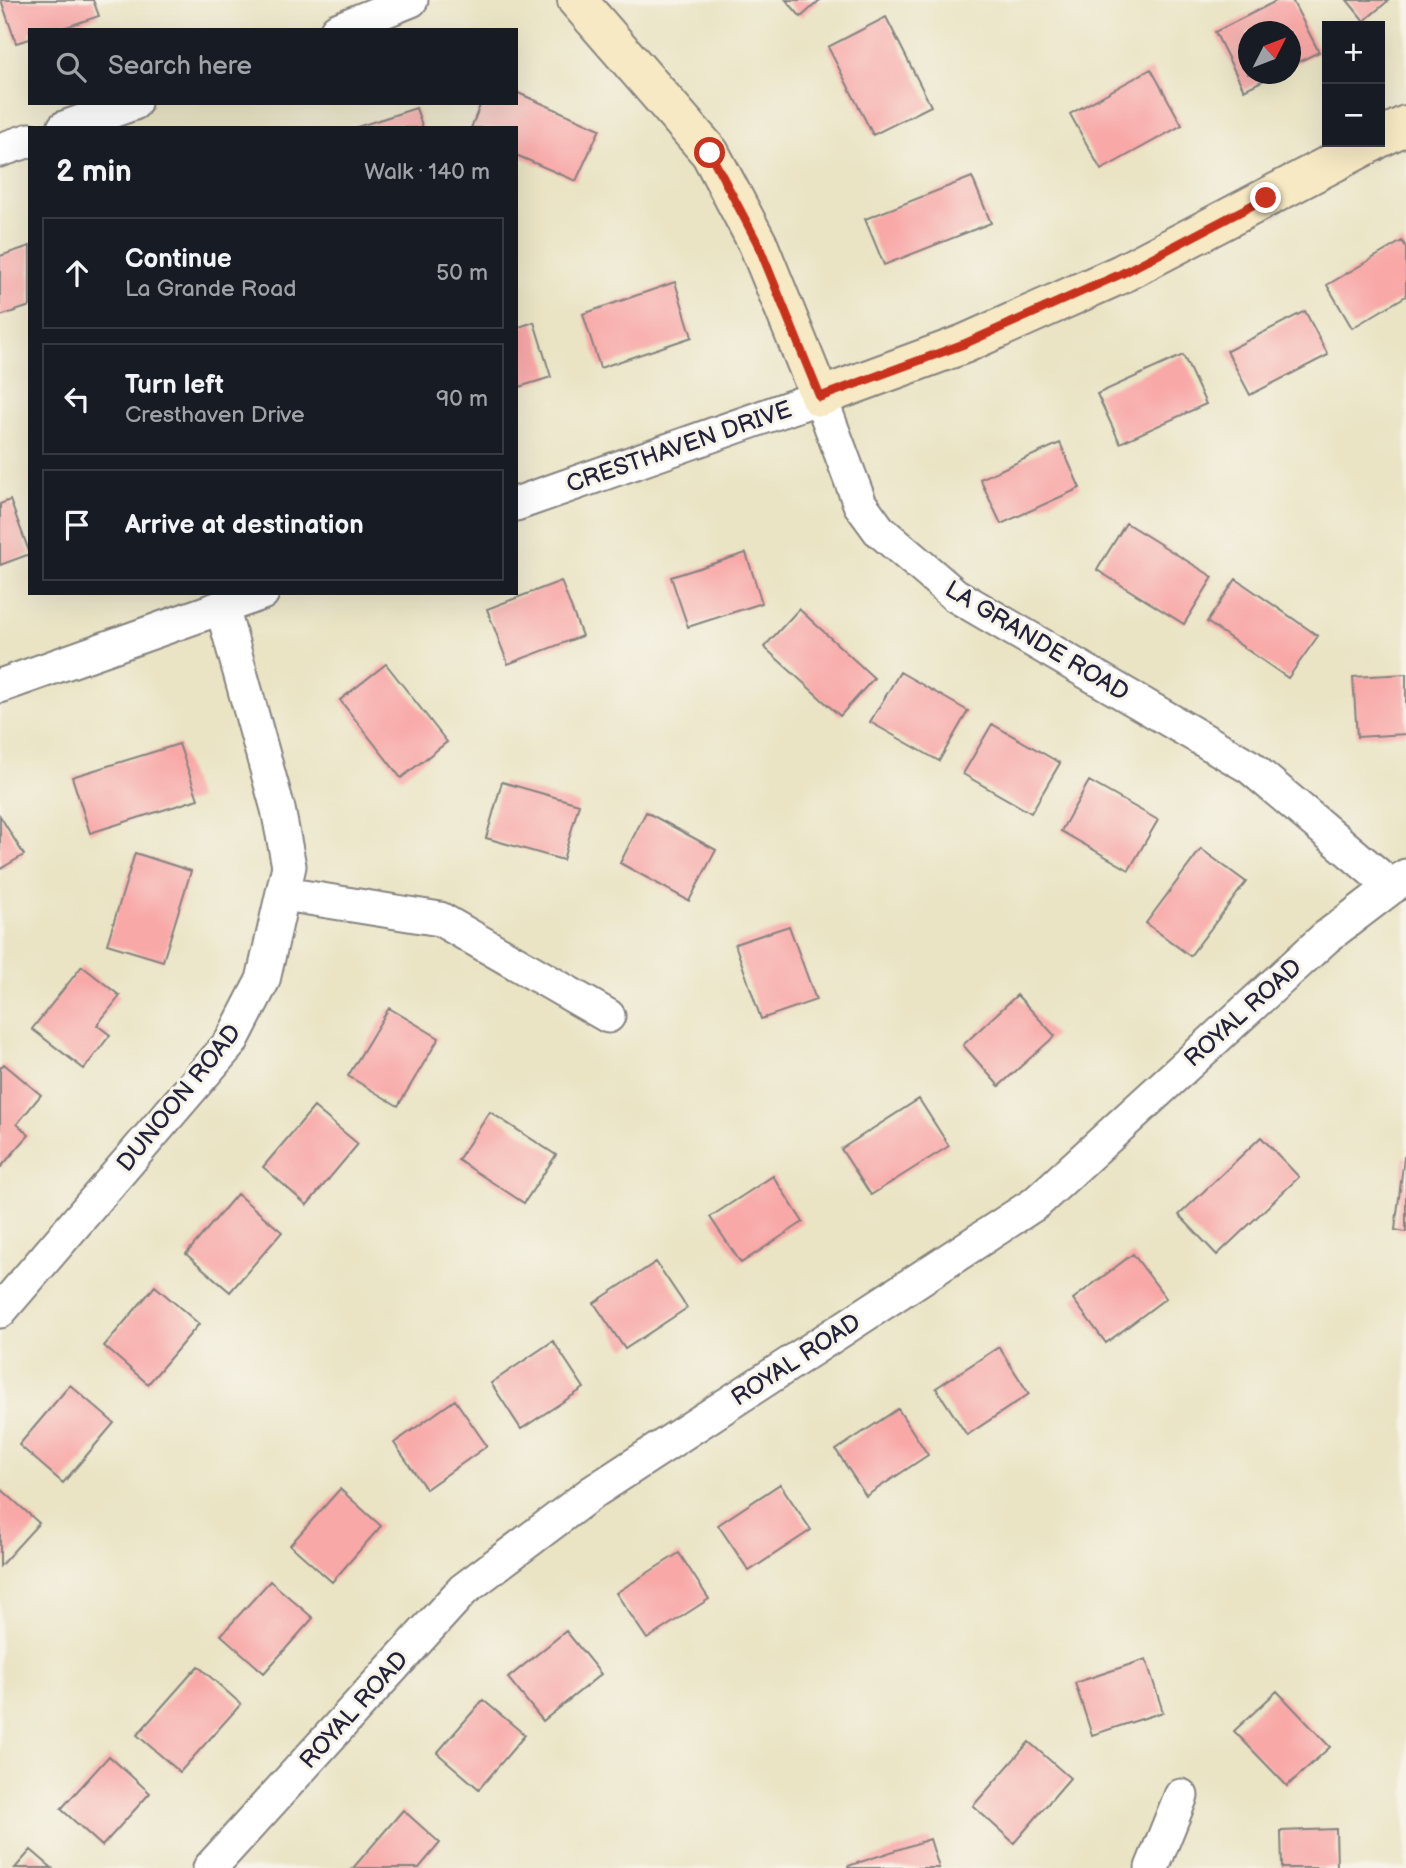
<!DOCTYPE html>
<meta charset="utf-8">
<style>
body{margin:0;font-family:"Balsamiq Sans",sans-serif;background:#242831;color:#f1f3f6}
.controls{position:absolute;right:21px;top:21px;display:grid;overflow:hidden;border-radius:0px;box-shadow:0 7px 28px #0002}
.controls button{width:63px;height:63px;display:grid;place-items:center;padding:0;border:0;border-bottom:2px solid #363941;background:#171b24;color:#f1f3f6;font:35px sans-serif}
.compass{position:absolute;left:1238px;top:21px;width:63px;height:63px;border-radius:50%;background:#171b24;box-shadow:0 7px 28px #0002;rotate:48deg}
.stop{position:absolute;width:21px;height:21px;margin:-16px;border:5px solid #c8321e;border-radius:50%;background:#fff}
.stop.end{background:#c8321e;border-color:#fff;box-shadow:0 2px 7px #0008}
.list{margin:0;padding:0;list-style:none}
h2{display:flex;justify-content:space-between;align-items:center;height:91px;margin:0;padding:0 28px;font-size:30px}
h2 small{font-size:23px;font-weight:400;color:#9ea1a6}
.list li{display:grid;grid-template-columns:46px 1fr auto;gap:21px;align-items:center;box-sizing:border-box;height:112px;margin:0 14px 14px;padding:0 14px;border:2px solid #363941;border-radius:0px}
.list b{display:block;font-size:26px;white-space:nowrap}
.list p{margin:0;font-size:23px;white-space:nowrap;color:#9ea1a6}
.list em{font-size:23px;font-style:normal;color:#9ea1a6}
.icon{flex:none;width:38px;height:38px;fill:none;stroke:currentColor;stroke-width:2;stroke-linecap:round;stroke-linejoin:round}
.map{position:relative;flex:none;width:1406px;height:1868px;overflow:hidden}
.search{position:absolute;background:#171b24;box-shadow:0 7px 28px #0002;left:28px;top:28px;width:490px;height:77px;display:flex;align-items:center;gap:18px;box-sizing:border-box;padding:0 24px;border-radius:0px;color:#9ea1a6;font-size:26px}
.panel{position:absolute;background:#171b24;box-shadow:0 7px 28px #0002;left:28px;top:126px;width:490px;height:469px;border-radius:0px}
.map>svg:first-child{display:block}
</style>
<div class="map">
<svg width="1406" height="1868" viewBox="0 0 1406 1868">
<rect width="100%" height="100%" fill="#f7f3e8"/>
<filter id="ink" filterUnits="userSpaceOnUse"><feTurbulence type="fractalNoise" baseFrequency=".0143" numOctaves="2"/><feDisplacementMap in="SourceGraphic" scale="14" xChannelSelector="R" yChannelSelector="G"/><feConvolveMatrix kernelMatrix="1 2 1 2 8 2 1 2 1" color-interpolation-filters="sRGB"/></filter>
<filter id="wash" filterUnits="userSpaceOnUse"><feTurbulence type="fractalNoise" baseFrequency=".00686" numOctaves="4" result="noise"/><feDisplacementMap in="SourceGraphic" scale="28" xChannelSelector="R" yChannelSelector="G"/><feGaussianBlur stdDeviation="1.57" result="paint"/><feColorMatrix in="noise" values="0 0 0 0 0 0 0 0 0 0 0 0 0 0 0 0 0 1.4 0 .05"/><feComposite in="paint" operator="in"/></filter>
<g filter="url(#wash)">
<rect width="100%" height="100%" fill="#eae4c5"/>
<g id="blocks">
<path fill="#f8a8a7" d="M1,0H93L99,16L57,30H30V39L16,43Z
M786,0H820L801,17Z
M1278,0H1292L1319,52L1290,66V32H1248V74H1276L1244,90L1215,32Z
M1347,0H1389L1364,21Z
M886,17L931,106L873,135L828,47Z
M1151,69L1182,125L1101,170L1070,114Z
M516,92L600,129L576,181L516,155V128H471L481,103H516Z
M416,108L423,128H357V127Z
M972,177L991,223L884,265L865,219Z
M1402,241L1406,247V296L1352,328L1327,285Z
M30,246V306L0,316V256Z
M675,282L692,337L600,368L583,314Z
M1305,311L1328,355L1250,395L1227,351Z
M534,322L551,377L516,388V328Z
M1183,355L1206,404L1120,443L1097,394Z
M1060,443L1080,488L1001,524L980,479Z
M10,500L30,554L0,565V504Z
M1126,523L1213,577L1184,624L1097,570Z
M746,553L762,603L688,627L671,577Z
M1236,579L1318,636L1288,678L1207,622Z
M561,581L582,636L508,664L487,609Z
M799,609L874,678L840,716L764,647Z
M386,664L447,742L401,778L340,700Z
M900,672L968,711L939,761L870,722Z
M1406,674V734L1357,737L1353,677Z
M992,724L1060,763L1031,813L963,774Z
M179,744L198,799L90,833L72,777Z
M1089,781L1158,820L1129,870L1061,831Z
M502,782L579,804L563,860L486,838Z
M646,812L716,850L689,901L620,863Z
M0,816L24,855L0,869Z
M1201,849L1246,882L1190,956L1146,923Z
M135,853L191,871L163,961L107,944Z
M789,926L816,1000L761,1019L735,944Z
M82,966L120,996L97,1025L110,1035L84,1069L32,1029Z
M1017,995L1055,1036L999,1086L963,1045Z
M389,1008L439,1038L398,1106L348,1076Z
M4,1064L41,1095L17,1124L29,1135L0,1168V1068Z
M919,1099L949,1146L871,1195L841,1149Z
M314,1107L358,1144L307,1205L263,1167Z
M490,1112L556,1155L524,1203L458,1160Z
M1261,1137L1299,1177L1217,1255L1179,1215Z
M1404,1157H1406V1232L1395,1230Z
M773,1176L803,1222L741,1263L710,1217Z
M237,1194L282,1232L230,1292L186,1254Z
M1133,1254L1166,1298L1106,1343L1073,1299Z
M656,1262L687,1308L625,1349L594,1303Z
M155,1286L199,1324L148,1384L104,1346Z
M553,1341L584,1388L521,1429L491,1383Z
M999,1347L1029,1394L967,1435L936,1388Z
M70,1385L114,1423L63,1483L19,1445Z
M455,1400L487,1446L426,1489L394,1443Z
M898,1409L928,1455L866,1496L836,1450Z
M780,1484L811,1530L749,1571L718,1525Z
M0,1488L39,1523L0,1566Z
M340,1489L381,1526L332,1582L290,1545Z
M679,1553L709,1599L647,1639L616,1593Z
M270,1581L313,1618L264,1673L221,1635Z
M566,1631L601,1674L543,1721L508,1678Z
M1146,1659L1163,1712L1092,1735L1075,1683Z
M198,1666L241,1704L180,1772L137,1735Z
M1277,1691L1330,1747L1287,1786L1234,1731Z
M483,1700L525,1735L479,1789L437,1753Z
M1029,1742L1070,1778L1014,1843L973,1806Z
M109,1756L150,1793L102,1846L61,1809Z
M403,1810L440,1843L419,1868H353Z
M1336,1829L1337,1868H1282L1281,1831Z
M930,1839L939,1868H849L848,1866Z
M31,1850L52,1868H15Z"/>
</g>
</g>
<g filter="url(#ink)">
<use href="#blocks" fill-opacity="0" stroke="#868380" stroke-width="2"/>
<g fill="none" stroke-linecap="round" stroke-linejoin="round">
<g stroke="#868380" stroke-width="37">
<path id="street" d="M337,30L411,0
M64,128L134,103
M0,150L30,140
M516,504L820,397L860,504L879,530L955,595L1250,767L1392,887
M0,686L262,593
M284,894L440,919L608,1016
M0,1311L231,1042L263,980L289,866L278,809L222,607
M210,1868L463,1590L593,1492L1036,1203L1325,938L1406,876
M1152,1868L1181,1796"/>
</g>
<g stroke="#868380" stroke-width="42">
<path id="secondary" d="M577,0L710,153L758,244L820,397L964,344L1121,274L1373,142
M1380,138L1406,125"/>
</g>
<use href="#street" stroke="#fff" stroke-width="33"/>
<use href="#secondary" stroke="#f6e9c3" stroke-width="38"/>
</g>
</g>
<g fill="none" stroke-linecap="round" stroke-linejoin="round" filter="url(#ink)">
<path stroke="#c8321e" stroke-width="9" d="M710,153L758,244L820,397L964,344L1121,274L1266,198"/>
</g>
<g text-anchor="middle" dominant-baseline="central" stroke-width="6" stroke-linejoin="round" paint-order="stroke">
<g font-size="24" fill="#22223b" stroke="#f7f3e8">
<text transform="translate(679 447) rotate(-19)">CRESTHAVEN DRIVE</text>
<text transform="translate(1037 641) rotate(31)">LA GRANDE ROAD</text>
<text transform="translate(1243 1013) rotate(-42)">ROYAL ROAD</text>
<text transform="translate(179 1098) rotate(-51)">DUNOON ROAD</text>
<text transform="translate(796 1360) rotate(-33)">ROYAL ROAD</text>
<text transform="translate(354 1710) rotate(-48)">ROYAL ROAD</text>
</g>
</g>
</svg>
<div class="controls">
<button>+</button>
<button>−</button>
</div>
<svg class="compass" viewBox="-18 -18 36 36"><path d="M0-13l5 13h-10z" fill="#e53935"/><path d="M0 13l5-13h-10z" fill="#9ea1a6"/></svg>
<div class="stop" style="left:710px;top:153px"></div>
<div class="stop end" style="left:1266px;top:198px"></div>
<div class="search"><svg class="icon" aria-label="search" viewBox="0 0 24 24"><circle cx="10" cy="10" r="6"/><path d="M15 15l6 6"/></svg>Search here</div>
<section class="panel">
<h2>2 min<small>Walk · 140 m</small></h2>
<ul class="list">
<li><svg class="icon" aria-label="ahead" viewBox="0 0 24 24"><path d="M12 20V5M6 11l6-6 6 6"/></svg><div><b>Continue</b><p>La Grande Road</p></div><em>50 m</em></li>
<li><svg class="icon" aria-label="left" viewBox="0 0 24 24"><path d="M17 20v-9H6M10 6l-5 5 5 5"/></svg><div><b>Turn left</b><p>Cresthaven Drive</p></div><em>90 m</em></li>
<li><svg class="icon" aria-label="arrive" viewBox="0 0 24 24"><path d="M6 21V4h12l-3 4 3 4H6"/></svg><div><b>Arrive at destination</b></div></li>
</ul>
</section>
</div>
